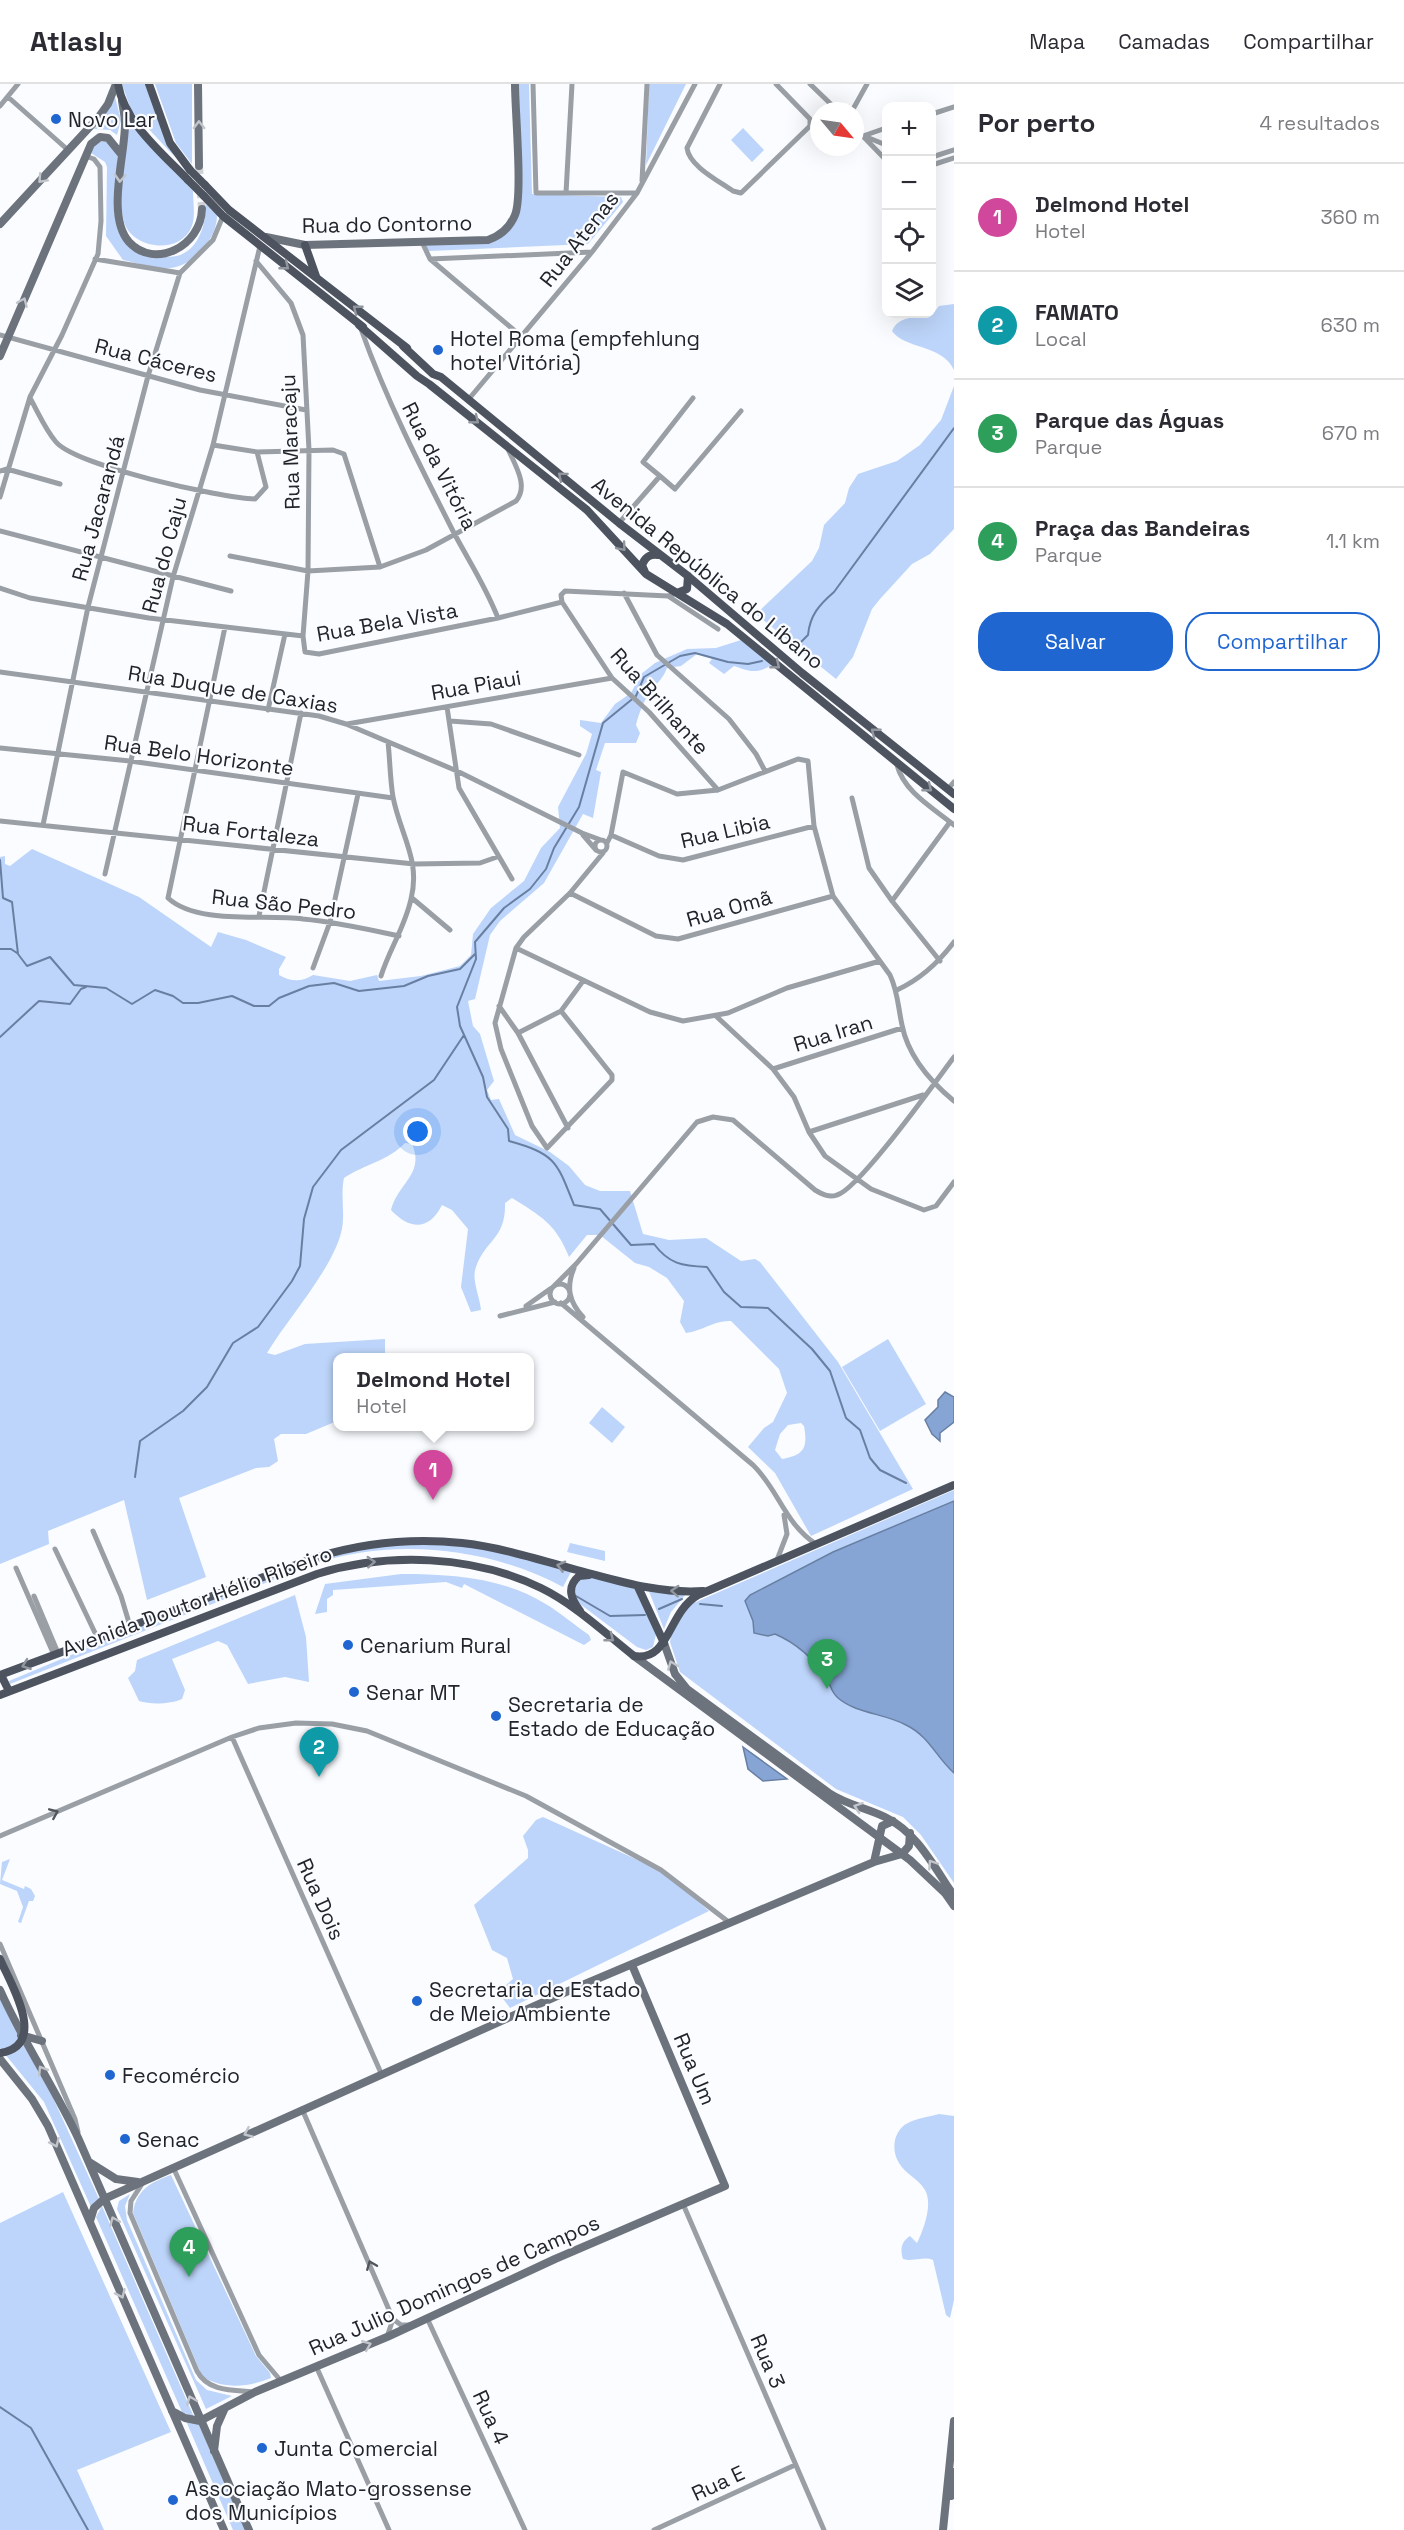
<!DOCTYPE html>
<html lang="pt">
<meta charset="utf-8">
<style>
body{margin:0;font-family:"Space Grotesk",sans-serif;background:#f7f7f7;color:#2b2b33}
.controls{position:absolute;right:18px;top:18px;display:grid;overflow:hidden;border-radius:12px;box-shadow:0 6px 24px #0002}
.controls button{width:54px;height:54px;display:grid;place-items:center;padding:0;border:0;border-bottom:2px solid #e1e1e2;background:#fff;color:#2b2b33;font:30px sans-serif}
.compass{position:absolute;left:810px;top:18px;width:54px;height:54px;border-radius:50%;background:#fff;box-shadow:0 6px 24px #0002;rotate:119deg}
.you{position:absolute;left:418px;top:1048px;width:21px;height:21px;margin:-15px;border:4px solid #fff;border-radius:50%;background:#1a73e8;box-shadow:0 0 0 9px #1a73e833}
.badge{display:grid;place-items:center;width:39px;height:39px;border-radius:50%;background:#1f66d1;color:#fff;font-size:20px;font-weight:700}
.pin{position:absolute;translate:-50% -50px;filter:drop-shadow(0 2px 3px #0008)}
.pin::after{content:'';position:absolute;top:32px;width:21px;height:18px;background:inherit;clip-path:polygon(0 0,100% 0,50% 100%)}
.popup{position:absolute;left:333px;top:1269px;width:201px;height:78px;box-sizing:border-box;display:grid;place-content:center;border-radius:12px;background:#fff;filter:drop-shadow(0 2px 4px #0005);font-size:20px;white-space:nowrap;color:#7c7c81}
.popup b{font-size:22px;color:#2b2b33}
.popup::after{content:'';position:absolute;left:50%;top:100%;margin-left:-12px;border:12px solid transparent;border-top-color:#fff}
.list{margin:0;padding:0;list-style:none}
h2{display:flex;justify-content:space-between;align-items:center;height:78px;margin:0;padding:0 24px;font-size:26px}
h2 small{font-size:20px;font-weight:400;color:#7c7c81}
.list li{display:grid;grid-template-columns:39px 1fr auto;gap:18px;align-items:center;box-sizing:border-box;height:108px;padding:0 24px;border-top:2px solid #e1e1e2}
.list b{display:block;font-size:22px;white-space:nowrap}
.list p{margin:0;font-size:20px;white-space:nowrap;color:#7c7c81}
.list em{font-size:20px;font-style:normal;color:#7c7c81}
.actions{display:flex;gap:12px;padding:18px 24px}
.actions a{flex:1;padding:14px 0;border:2px solid #1f66d1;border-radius:24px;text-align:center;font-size:21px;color:#1f66d1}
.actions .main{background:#1f66d1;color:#fff}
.icon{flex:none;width:33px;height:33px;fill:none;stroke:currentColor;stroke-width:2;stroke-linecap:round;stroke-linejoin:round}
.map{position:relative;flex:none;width:954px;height:2446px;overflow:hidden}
header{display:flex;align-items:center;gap:36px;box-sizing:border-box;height:84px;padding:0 30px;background:#fff;border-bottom:2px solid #e1e1e2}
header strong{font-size:28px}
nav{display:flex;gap:33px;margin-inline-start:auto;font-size:21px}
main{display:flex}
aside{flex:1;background:#fff}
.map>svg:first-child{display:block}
</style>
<header>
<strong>Atlasly</strong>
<nav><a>Mapa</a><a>Camadas</a><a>Compartilhar</a></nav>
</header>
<main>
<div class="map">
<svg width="954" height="2446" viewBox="0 0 954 2446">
<rect width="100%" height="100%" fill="#fafcff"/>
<path fill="#bdd5fa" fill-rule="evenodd" d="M122,0H147L165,56L174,72L131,26Z
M155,0H192V80L176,59Z
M517,0H529L532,110L621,113L623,118L588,160L429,167L424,160L503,152L516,138Z
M649,0H686L646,81Z
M115,13L121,36L117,51L110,46L94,45Z
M130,36L193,107C193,118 196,134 191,144C179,171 132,165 124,138C116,107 123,68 130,36Z
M743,44L764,66L752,78L731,56Z
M97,57L108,58L118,68L116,100L126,159C137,163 150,170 162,172C194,178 206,146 206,120L217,130C218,153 195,181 171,184C155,186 138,179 123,176L106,152L107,83L105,78L91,69L93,60Z
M954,220V286C942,260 904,265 892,247C899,231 916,234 932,231L939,222Z
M954,302V445L930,470L912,480L880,515L872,525L853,573L836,595L756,530L812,477L819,464L824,441L845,419L849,404L858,390L897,377L920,361L941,336Z
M741,556L773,580C758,590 751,588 734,582L724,590L709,579L712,575L697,570L681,582L667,584C663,595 656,600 650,608C643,619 639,629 636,641L640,649L636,659H605L596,686L601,688L593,734L583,730L544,799L500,837L490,851L475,915L468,917L473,942L480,950L494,997L487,1006L491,1016L499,1015L515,1051L550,1068L569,1082L585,1101L600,1107H630L643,1150L669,1156L706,1154L741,1177L755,1175L760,1178L838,1278L913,1405L811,1452L775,1389L748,1363L764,1344L773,1338L787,1309L779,1285L731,1237C715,1236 702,1247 686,1249L680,1238L684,1217L667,1194L649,1183L635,1179L600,1151H587L569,1173C556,1140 541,1132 512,1114L505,1119C506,1155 486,1155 476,1183C471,1195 480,1213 481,1226L471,1228L461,1203L468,1145L452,1126L442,1121C429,1147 410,1146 391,1126C398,1099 425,1090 412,1060L405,1059C388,1077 365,1080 344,1094C340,1112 346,1131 341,1149C331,1187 288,1234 267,1269L275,1271L305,1260L385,1255V1273L337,1274V1337L306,1350H281L274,1355L278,1377L269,1383L256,1384L179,1414L206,1493L147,1516L124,1416L48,1447L49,1460L0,1480V773L5,772V780L10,782L32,765L139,813L211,863L218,848L246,856L286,873L279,885V891C291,898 302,898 313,891L350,897L377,891L379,897L421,892L460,882L471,871L473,850L491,824L524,797L541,764L560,744L558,723L586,670L592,650L580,642V636L601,639L615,620L631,609L641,590L655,579L687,565L716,564ZM801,1339L804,1342C808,1364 804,1371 782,1375L775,1366L780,1350L788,1341Z
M888,1255L926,1320L880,1347L842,1283Z
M602,1323L625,1343L612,1359L589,1339Z
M954,1406V1799L921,1751L903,1733L836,1705L680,1588L670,1558L672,1547L689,1521Z
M461,1459L572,1486L563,1503C489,1463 390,1453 311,1481L10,1600L9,1597L83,1566L98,1558L353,1463Z
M570,1459L605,1467V1477L567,1468Z
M401,1490C448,1490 502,1493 544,1519C560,1528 574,1541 589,1551L591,1556L584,1561L464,1500L462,1504L446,1498L333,1506V1511L327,1515V1528L315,1530L325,1500Z
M585,1492L635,1503L656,1550L653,1563L646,1566L637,1563L576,1517L574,1499Z
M648,1505L686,1510L671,1528L664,1545Z
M295,1511L306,1553L309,1598L285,1593L248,1600L227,1561L218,1557L172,1575L185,1606L182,1615C171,1620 151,1621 139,1617L128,1594L135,1587L137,1576Z
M543,1733L651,1782L674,1796L709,1827L510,1924L498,1908L513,1895L507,1874L492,1866L474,1821L528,1774V1766L523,1752L536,1736Z
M10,1775L2,1796L24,1805L25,1802L31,1805L35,1812L33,1817H29L21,1839L18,1838L23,1823L17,1807L0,1800L2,1778Z
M0,1914L44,1994L99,2115L91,2123L44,2018L0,1964Z
M939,2030L954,2032V2216L950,2234L946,2231L933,2176C923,2172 914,2178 903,2175C900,2165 901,2158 910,2152L917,2159C924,2145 933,2120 925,2106C919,2095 905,2090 899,2079C891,2067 893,2046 908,2039C917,2034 929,2033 939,2030Z
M171,2091L256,2272L270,2289L271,2294C249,2303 223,2306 202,2292L133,2129C136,2106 151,2098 171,2091Z
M63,2108L171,2348L77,2386L104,2446H0V2139Z
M130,2110L125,2122L127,2136L196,2296L207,2306L232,2312L206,2325L117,2125L119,2117Z
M102,2122L194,2333L182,2328L96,2133Z
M186,2337L198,2339L245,2446H233Z"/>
<path fill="#86a5d5" stroke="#687fa2" stroke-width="1.5" d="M945,1308L954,1313V1338L940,1349V1357L932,1350L925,1336L938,1323V1316Z
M954,1417V1689C936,1673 929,1652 906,1641C884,1629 857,1630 838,1614C831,1608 831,1602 827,1595C814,1575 796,1559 775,1550L768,1552L754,1549L753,1537L745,1517L750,1511L833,1468Z
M743,1663L787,1695L763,1697L748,1685Z"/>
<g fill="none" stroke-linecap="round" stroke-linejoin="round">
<path stroke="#687fa2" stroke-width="2" d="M796,563L808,551C810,531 819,521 834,508L954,344
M762,577L748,580L728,578L695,569L680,572L644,593L636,612L603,639L579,723L554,764L546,785L530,805L504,824L475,858L476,875L457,923L460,942L483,993L487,1013L508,1045L509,1057C556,1070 557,1078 574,1121L600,1125L631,1161L654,1160C669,1180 682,1182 707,1183L724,1208L741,1223L768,1224L812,1265L830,1287L846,1334L860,1346L870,1374L880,1386L906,1399
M0,776L3,814L12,818L18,870L27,882L50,873L74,901L106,904L132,920L155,906L173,912L183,919H198L232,912L254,922H269L279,914L309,902L334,899L359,907L404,902L428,892L460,885L475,870
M0,865H11L17,869
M0,953L39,917L70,920L81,905L86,903
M135,1393L140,1357L183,1327L207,1303L233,1259L258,1243L292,1197L300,1182L304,1135L313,1103L341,1066L434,996L464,951
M576,1512L610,1532L645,1531
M700,1520L722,1522
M659,1525L682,1515
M0,2323L31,2344L88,2446"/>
<path stroke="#cfd1d5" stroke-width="8" stroke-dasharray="8 4" stroke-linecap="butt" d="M199,82L202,125"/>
<path stroke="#9a9fa6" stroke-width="5" d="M533,0L536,109H637
M720,0L687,64C689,82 719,97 733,107L741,109L810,42V35L776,0
M810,0L838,27
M8,13L68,66
M0,22L18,0
M852,27L867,0
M932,30L954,23
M855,44L886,76
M863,52L886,44
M864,52L886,61
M932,73L954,66
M932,81L954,74
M642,97L647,0
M566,109L572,0
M422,158L430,175L522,253
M95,175L180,189
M430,175L592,168
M256,177L291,219L303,251L309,366L308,487L303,552L305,568L319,570L498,534L562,518
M361,245C386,315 420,382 454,449C470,479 485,501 498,534
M0,251L200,306L306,326
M30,314C38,328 45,345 56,358C77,382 220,414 255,415L266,403L257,368
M468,316L592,168L637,109L695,0
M213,361L257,368L333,366L344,370L380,483
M0,387L7,385L60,400
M660,392L643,378L693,314
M0,413L30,313L62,251L98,170L101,137L100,83L94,75L85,72
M619,439L660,392L675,405L741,327
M0,447L231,507
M230,472L308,487L380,483L426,466L516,417C529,402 515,381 508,365
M0,504L30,514L149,534L303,552
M624,509L657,571L729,635L756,670L765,687
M668,512L718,545
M562,518L612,594L649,628L718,706
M562,518L561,511L565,507L668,512L677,509
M225,543L168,814C197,841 265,830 303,835C336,838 367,845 399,852
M0,588L319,632L346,640L457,687L582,749L601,756
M447,623L459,704L512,795
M268,626L285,550
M450,637L491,640L579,671
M347,640L612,594
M0,664L130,677L393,714
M897,681C904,708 933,724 954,741
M948,705L954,698
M852,714L869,784L892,817
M0,737L414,780L480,779L497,773
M43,741L88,523L148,292L180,189L213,156L223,132
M583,751L596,766
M611,751L659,772L683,776L814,742
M595 762a6 6 0 1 1 12 0a6 6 0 1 1-12 0Z
M607,759L611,751L623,688L677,710L718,706L798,675L808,677L814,742L833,812L890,891C898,908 898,923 902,941C908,972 931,998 954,1017
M105,790L173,493L213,361L260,162
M570,809L656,852L678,855L833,812
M412,814L450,846
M259,832L301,629
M516,864L650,928L683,937L728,929L787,904L880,877
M940,877L892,817L950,738
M313,884L330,838L358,710
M381,892C389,866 405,843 411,815C421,776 400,750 393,713C390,695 390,676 388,658
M897,906C921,895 939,878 954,858
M499,922L518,949L568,1044
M561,927L612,991V996L547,1064L532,1042L501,965L495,939L516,864L524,853L570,809L603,769
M717,933L773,985L794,1013L809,1048L825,1072L871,1105L924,1126L936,1122L954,1098
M518,949L561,927L583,897
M773,985L902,944
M809,1048L923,1011
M574,1184C566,1203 569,1218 583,1233
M550 1210a10 10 0 1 1 20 0a10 10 0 1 1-20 0Z
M554,1202L576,1180L697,1038L713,1033L733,1036L815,1106C822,1110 829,1114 837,1111C859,1105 935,998 954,973
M561,1219L753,1381C778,1405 785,1440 816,1460
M526,1222L550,1205
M500,1232L555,1218
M93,1447L121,1512L130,1542
M55,1465L97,1553
M777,1476L787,1450L784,1431
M16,1484L54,1571
M34,1512L58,1569
M232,1653L381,1989
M0,1752L232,1653L259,1644L296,1639L332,1640L367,1647L526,1712L661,1786L730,1839
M0,1860L75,2035L78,2048
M302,2025L393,2235L401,2241H409
M173,2083L259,2271L281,2297
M142,2100L131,2117L130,2129L197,2287C208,2308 233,2306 255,2308
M683,2120L824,2446
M427,2234L525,2446
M387,2253L393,2235
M316,2282L389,2446
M654,2446L795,2381"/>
<path stroke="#6d737c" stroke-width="8" d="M198,0L199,82
M122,17C123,24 125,32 125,40C125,72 106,132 129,158C155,186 201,162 202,125
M0,140L98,34L108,20L116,0
M266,153L305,161L488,156C500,152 510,143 515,131C523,111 515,27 515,0
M0,272L91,60L100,53L108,54L121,70
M664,1559L675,1590L687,1605L829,1709C847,1721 867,1724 885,1733C918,1749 934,1783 954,1812
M634,1572L910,1776L945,1809L954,1822
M874,1778L882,1742L893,1737
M0,1906C23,1958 55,2004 79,2056L249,2446
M21,1951L42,1957
M0,1975L32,2015L48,2042L224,2446
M89,2078L116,2095L138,2098
M90,2137L94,2124L104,2115L566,1908L874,1778L902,1770L909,1762L910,1749
M172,2327L185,2334L200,2337L255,2308L387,2253L555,2175L725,2102L632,1881
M214,2367L217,2342L225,2324
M951,2412L954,2388
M943,2446L954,2337"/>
<path stroke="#4d545f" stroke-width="8" d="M118,0C124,38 162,69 188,96
M149,0L170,59L190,86
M205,101L229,126L407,264
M204,112L223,132L363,243
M305,161L316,192
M359,241L417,292L429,300L587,426L646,490L727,540L954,725
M403,262L433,290L441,293L619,439L688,492L802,589L954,710
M645,488L642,481C645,473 650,470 658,471
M677,509L687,505L688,492
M638,1503L664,1559
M580,1527C571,1515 566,1503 579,1492L589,1491
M0,1591L317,1473C363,1459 414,1454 462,1459C500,1463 540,1476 577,1486C619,1497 659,1510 703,1507
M1,1591L9,1607
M0,1611L317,1490C388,1468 473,1471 541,1504C574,1520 605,1549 634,1572C670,1578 667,1529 698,1511L954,1401"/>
<path stroke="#4d545f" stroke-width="8" d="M190,86L205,101
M188,96L204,112
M0,1875C11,1901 49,1961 0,1969"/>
</g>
<defs><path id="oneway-chevron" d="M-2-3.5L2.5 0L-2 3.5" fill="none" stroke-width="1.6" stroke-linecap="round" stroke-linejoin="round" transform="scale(1.5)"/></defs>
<g stroke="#c2c5cb">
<use href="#oneway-chevron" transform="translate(199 41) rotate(-91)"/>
<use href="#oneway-chevron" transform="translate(120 94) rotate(93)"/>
<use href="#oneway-chevron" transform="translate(42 95) rotate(133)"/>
<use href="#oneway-chevron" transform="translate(23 218) rotate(-67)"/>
<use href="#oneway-chevron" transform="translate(672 1581) rotate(-111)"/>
<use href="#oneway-chevron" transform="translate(858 1723) rotate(-161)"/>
<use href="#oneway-chevron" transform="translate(932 1780) rotate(-124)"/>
<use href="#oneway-chevron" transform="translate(42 1986) rotate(-122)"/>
<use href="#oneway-chevron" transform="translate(248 2049) rotate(156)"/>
<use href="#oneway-chevron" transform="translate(55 2059) rotate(66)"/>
<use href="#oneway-chevron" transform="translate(114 2137) rotate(-113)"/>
<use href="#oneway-chevron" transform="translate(121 2210) rotate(66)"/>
<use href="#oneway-chevron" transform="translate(367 2261) rotate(-22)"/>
<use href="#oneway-chevron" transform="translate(191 2316) rotate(-113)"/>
</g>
<g stroke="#92979f">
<use href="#oneway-chevron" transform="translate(285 182) rotate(38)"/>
<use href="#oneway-chevron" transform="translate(357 225) rotate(-142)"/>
<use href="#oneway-chevron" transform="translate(475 336) rotate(39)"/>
<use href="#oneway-chevron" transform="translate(562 392) rotate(-140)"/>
<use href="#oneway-chevron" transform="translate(622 463) rotate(50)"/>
<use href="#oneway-chevron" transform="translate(776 581) rotate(39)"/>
<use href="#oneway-chevron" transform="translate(875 648) rotate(-142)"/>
<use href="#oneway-chevron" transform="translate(928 704) rotate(39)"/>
<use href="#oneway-chevron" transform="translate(371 1478) rotate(-3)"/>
<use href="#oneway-chevron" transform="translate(561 1482) rotate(-166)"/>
<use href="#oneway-chevron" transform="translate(675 1507) rotate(-177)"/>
<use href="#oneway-chevron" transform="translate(610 1554) rotate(38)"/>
<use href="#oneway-chevron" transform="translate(26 1581) rotate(160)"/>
</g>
<g stroke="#51565c">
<use href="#oneway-chevron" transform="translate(54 1729) rotate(-23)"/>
<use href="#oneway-chevron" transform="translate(371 2181) rotate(-112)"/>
</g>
<g fill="#1f66d1" stroke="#fafcff" stroke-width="2">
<circle cx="56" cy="35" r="6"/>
<circle cx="438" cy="266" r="6"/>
<circle cx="348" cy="1561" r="6"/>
<circle cx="354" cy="1608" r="6"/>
<circle cx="496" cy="1632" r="6"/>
<circle cx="417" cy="1917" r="6"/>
<circle cx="110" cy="1991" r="6"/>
<circle cx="125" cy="2055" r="6"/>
<circle cx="262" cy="2364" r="6"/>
<circle cx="173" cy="2416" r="6"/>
</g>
<g text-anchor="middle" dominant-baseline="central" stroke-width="4.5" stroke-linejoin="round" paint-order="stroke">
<g font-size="21" fill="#21252b" stroke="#fafcff" text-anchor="start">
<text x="68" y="35">Novo Lar</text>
<text x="450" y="254">Hotel Roma (empfehlung<tspan x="450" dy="24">hotel Vitória)</tspan></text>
<text x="360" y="1561">Cenarium Rural</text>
<text x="366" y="1608">Senar MT</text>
<text x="508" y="1620">Secretaria de<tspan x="508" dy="24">Estado de Educação</tspan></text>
<text x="429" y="1905">Secretaria de Estado<tspan x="429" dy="24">de Meio Ambiente</tspan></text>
<text x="122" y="1991">Fecomércio</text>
<text x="137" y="2055">Senac</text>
<text x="274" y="2364">Junta Comercial</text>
<text x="185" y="2404">Associação Mato-grossense<tspan x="185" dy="24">dos Municípios</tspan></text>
</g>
<g font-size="21" fill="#21252b" stroke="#fafcff">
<text transform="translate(387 140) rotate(-1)">Rua do Contorno</text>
<text transform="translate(579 155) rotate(-52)">Rua Atenas</text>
<text transform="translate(156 276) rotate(14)">Rua Cáceres</text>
<text transform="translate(290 358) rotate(-92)">Rua Maracaju</text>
<text transform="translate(440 382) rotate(63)">Rua da Vitória</text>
<text transform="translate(98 424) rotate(-75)">Rua Jacarandá</text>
<text transform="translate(164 471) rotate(-75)">Rua do Caju</text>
<text transform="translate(708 489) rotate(39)">Avenida República do Líbano</text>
<text transform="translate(387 538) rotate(-10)">Rua Bela Vista</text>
<text transform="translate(476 601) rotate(-10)">Rua Piaui</text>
<text transform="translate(233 605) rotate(9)">Rua Duque de Caxias</text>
<text transform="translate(660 617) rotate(48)">Rua Brilhante</text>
<text transform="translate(199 671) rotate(8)">Rua Belo Horizonte</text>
<text transform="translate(251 747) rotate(7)">Rua Fortaleza</text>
<text transform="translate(725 747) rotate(-13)">Rua Libia</text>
<text transform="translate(284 820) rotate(6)">Rua São Pedro</text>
<text transform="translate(729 824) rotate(-16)">Rua Omã</text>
<text transform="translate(833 949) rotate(-17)">Rua Iran</text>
<text transform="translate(197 1517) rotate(-20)">Avenida Doutor Hélio Ribeiro</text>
<text transform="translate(321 1815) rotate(66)">Rua Dois</text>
<text transform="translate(695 1985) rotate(67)">Rua Um</text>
<text transform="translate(454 2201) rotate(-24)">Rua Julio Domingos de Campos</text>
<text transform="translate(768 2277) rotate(67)">Rua 3</text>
<text transform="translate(491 2333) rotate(65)">Rua 4</text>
<text transform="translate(718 2399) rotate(-25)">Rua E</text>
</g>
</g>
</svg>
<div class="controls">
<button>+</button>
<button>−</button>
<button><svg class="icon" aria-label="locate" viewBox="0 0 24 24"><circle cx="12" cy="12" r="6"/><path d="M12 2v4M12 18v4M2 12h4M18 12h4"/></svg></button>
<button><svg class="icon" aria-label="layers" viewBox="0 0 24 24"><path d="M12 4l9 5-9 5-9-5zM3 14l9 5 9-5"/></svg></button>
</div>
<svg class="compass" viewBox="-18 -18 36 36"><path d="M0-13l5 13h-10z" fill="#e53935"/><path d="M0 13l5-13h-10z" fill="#7c7c81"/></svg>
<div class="you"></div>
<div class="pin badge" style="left:433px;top:1416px;background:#d1479c">1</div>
<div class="popup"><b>Delmond Hotel</b>Hotel</div>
<div class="pin badge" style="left:319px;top:1693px;background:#0f9aa8">2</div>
<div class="pin badge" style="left:827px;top:1605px;background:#2e9e5b">3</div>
<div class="pin badge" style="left:189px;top:2193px;background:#2e9e5b">4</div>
</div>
<aside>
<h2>Por perto<small>4 resultados</small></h2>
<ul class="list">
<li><span class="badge" style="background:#d1479c">1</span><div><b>Delmond Hotel</b><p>Hotel</p></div><em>360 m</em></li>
<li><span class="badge" style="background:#0f9aa8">2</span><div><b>FAMATO</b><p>Local</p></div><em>630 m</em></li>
<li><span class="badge" style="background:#2e9e5b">3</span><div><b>Parque das Águas</b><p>Parque</p></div><em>670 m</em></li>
<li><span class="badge" style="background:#2e9e5b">4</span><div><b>Praça das Bandeiras</b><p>Parque</p></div><em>1.1 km</em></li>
</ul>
<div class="actions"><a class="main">Salvar</a><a>Compartilhar</a></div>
</aside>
</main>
